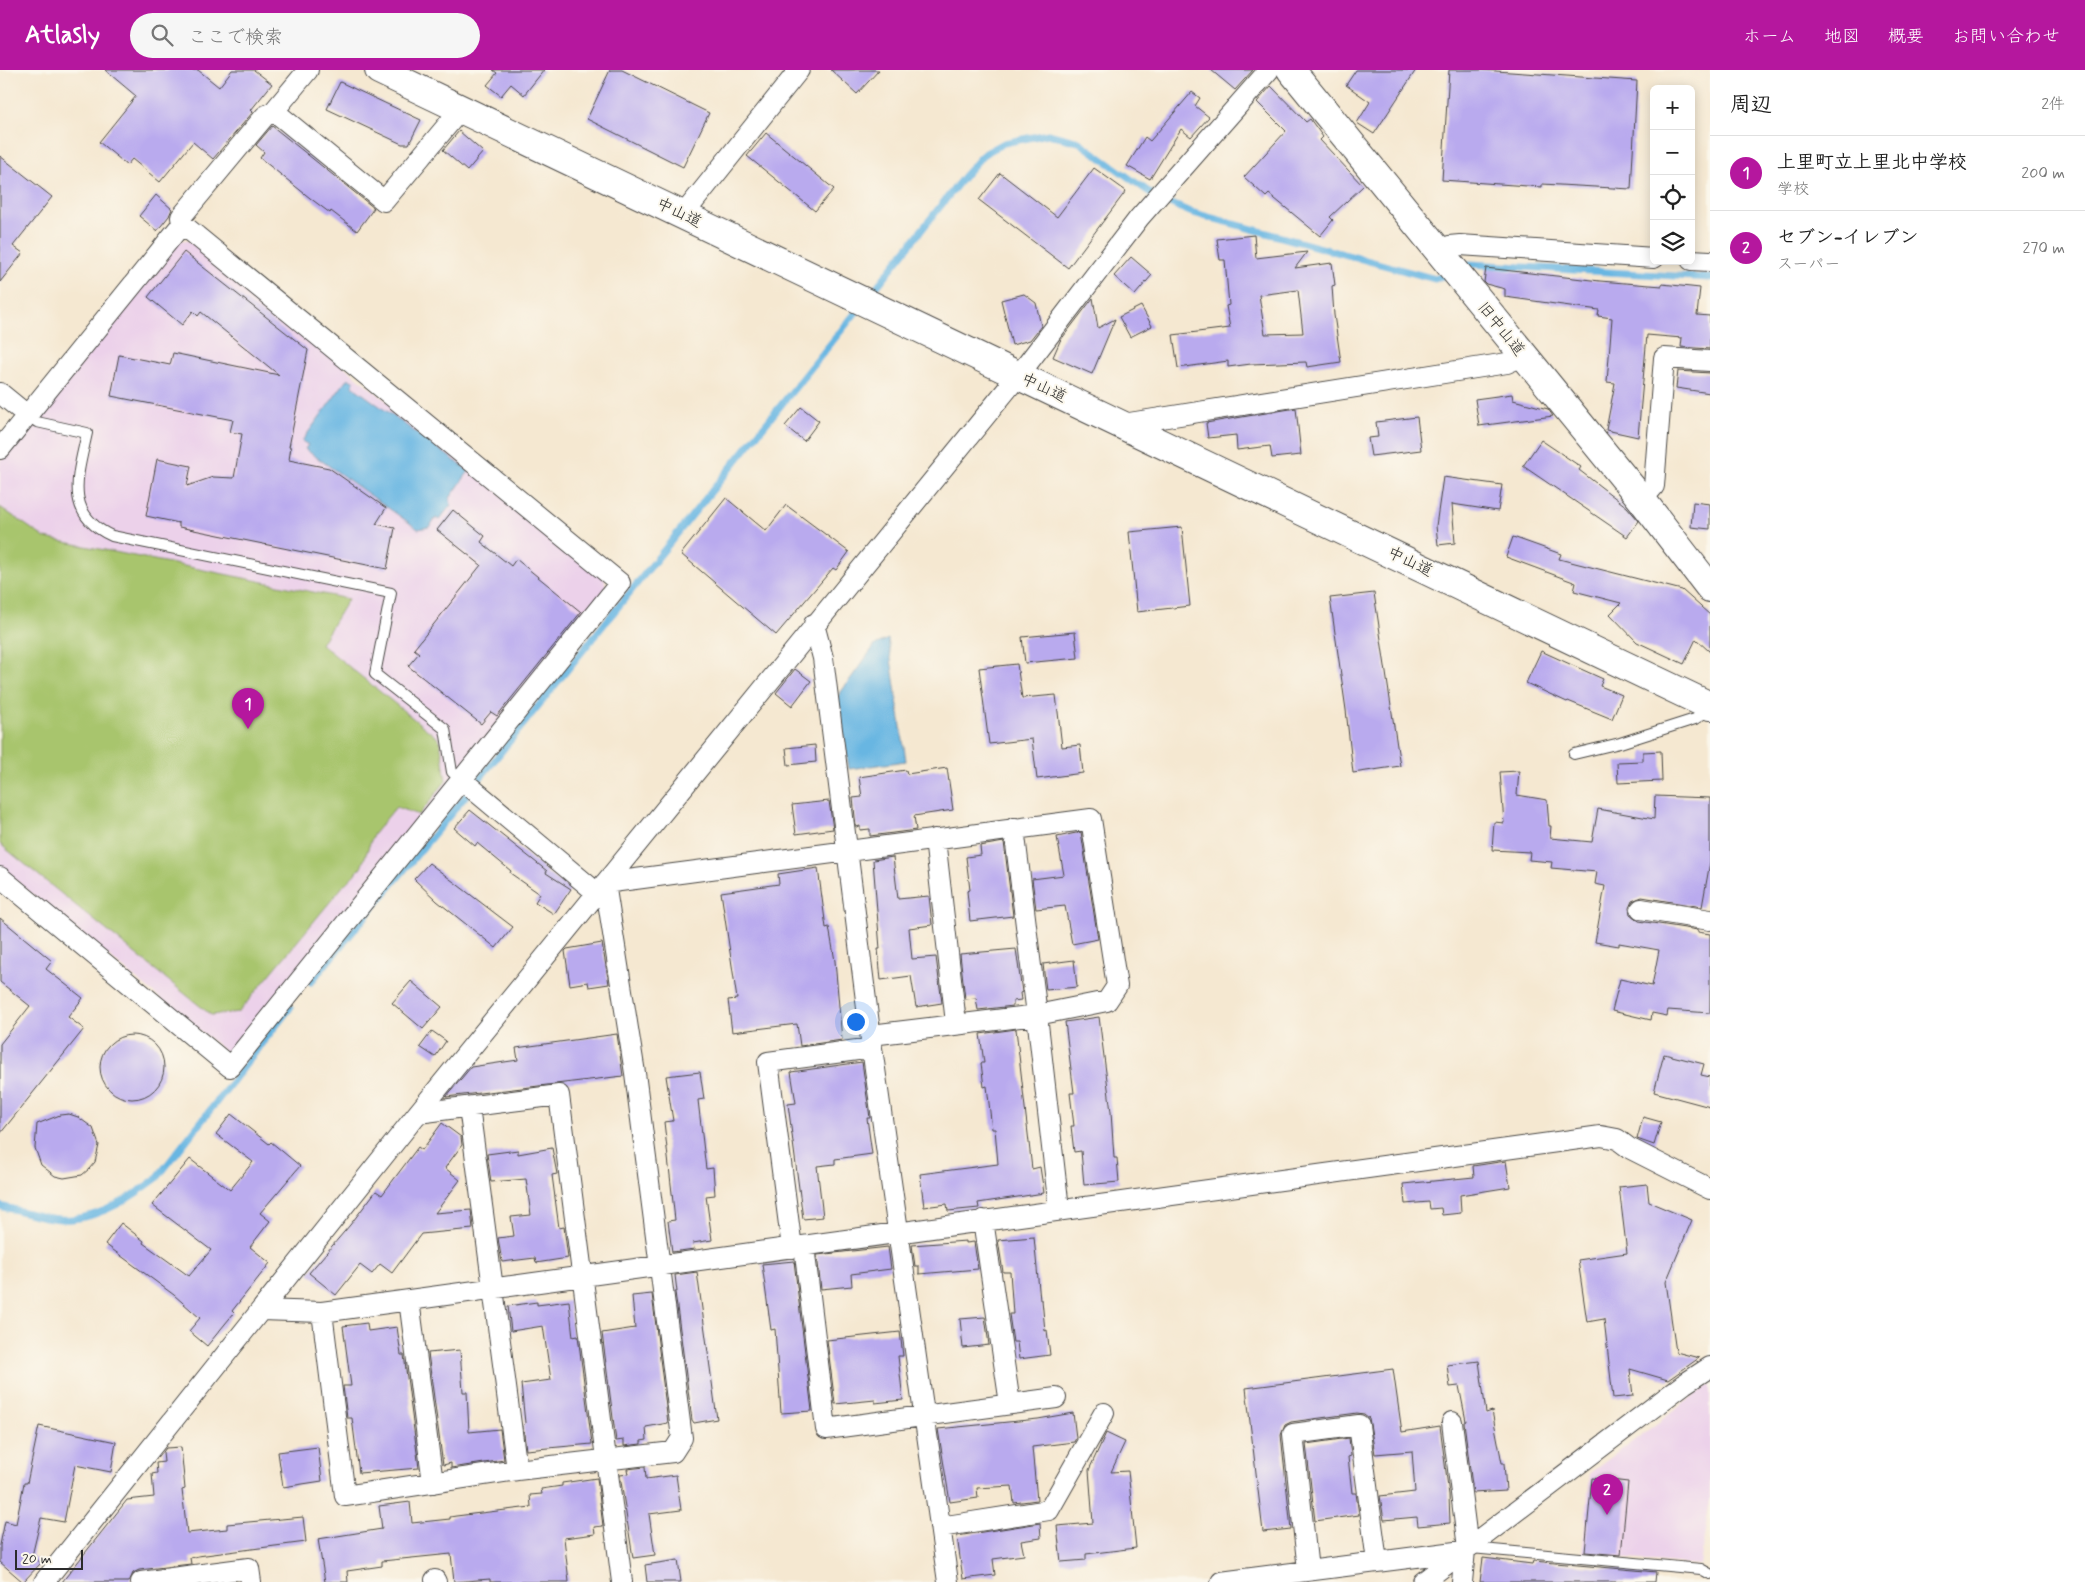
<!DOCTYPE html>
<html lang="ja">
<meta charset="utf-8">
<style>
body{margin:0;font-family:Mynerve,"Klee One",sans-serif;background:#f6f6f6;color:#222}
.controls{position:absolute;right:15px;top:15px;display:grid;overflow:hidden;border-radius:8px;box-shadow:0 2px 12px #0003}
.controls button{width:45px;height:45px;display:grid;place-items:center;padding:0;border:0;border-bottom:1px solid #e0e0e0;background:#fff;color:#222;font:25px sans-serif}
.scale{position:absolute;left:15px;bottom:12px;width:68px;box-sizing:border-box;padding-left:5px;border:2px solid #2b2b2b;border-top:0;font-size:14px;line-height:18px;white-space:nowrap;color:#2b2b2b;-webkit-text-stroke:4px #fbf7ec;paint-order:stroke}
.you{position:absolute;left:855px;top:951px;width:18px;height:18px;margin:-12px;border:4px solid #fff;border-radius:50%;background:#1a73e8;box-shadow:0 0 0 8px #1a73e833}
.badge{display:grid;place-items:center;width:32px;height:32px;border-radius:50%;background:#b5179e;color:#fff;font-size:16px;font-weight:700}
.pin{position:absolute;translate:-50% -41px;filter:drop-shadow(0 1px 2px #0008)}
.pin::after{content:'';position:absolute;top:26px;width:18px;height:15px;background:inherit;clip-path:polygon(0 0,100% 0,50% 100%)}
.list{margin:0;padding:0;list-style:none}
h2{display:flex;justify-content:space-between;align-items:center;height:65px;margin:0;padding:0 20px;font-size:21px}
h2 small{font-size:16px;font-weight:400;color:#767676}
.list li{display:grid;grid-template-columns:32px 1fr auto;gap:15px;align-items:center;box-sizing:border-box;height:75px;padding:0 20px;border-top:1px solid #e0e0e0}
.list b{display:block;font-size:19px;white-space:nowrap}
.list p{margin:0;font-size:16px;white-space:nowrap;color:#767676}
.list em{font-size:16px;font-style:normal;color:#767676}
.icon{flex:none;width:28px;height:28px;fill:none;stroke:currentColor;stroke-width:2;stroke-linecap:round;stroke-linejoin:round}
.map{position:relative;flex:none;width:1710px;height:1512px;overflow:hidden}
header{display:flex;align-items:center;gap:30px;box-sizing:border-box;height:70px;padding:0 25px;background:#b5179e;color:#fff}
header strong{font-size:24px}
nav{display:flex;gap:28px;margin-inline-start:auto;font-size:18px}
.search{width:350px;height:45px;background:#f6f6f6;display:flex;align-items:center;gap:12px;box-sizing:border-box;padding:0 18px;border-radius:28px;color:#767676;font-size:19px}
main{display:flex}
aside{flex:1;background:#fff}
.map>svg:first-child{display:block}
</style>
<header>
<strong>Atlasly</strong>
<div class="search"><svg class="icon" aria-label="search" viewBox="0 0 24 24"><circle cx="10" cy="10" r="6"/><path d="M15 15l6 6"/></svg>ここで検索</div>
<nav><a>ホーム</a><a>地図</a><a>概要</a><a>お問い合わせ</a></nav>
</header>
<main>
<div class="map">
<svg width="1710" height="1512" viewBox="0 0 1710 1512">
<rect width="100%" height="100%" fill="#fbf7ec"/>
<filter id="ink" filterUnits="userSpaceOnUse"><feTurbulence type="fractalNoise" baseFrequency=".02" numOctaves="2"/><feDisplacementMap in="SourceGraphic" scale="10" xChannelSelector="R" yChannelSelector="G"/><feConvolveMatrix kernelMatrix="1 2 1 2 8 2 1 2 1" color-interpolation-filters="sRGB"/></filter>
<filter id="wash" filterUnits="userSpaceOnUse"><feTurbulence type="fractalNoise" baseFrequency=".0096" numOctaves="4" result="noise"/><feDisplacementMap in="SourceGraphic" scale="20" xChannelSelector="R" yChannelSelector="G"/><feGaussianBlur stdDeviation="1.12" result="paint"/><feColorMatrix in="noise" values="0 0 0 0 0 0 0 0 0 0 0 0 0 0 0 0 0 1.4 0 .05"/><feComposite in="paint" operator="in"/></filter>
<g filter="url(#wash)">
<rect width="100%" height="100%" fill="#f5e8d1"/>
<path fill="#ecd1ea" d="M179,170L190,171L604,508L607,520L236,982H226L0,798V391Z
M1710,1314V1429L1700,1495L1582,1485L1590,1403Z"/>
<path fill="#a8c56d" stroke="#6a784c" d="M0,437L45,468L348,529L321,574L440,670L446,711L419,745L396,737L373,765L361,798L344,815L239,942L211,945L0,774Z"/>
<path fill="#68b6e2" stroke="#4a7086" d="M348,308L354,312L352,316L469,401L450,428L451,435L439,450L436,448L429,457L418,459L305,379L308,375L302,371Z
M888,569L906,691L849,699L838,626L875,575Z"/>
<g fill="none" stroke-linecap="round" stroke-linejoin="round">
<path stroke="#68b6e2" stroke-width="7" d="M1460,198L1470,194L1710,208
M868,228L965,105L984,84L1004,73L1048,64L1079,72L1156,127L1190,142L1435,209L1450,203
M311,912L459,734L861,236
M0,1136C21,1141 51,1151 72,1149C104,1146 132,1127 157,1108L290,938"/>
</g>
<g id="blocks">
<path fill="#b9aaee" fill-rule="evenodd" d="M105,0H198L219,17L232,0H254L272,14L251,40L253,42L213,89L193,72L160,112L132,89L127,95L99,72L136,26Z
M493,0H544L524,25L511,14L501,26L487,15L497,3Z
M610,0H622L709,43L683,97L587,49Z
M831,0H879L857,24Z
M1211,0H1253L1235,20Z
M1356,0H1416L1374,64L1357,53L1370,32L1346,15Z
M1449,0H1482L1637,11L1631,119L1542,114V117L1442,110Z
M340,12L421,50L409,74H402L327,39Z
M1271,16L1306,52L1310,49L1323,67L1320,70L1363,116L1330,147L1333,150L1320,166L1269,124L1266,127L1244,107L1286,61L1257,32Z
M1192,22L1200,28L1195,36L1209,47L1191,67L1181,59L1150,109L1127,96L1145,67L1150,71Z
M272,56L374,138L357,161L331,141L330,143L310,128L260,88L264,82L256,75Z
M459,61L483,82L467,101L443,80Z
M766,63L834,119L815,141L747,86Z
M0,86L52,127L13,176L23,183L0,212Z
M1094,98L1126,121L1068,198L979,130L1000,103L1057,147Z
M156,125L172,139L169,146L157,161L139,146Z
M1254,165L1256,188L1307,182L1295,198L1332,193L1335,215L1332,216L1334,245L1341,292L1307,297L1306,292L1251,294L1228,297V291L1178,298L1173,265L1230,258L1226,236L1229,235L1225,190H1220L1217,169ZM1298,220L1303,263L1265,264L1259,225Z
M184,182L308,280L289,377H291L289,390L329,398L386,438L376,454L395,458L387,499L179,457V453L146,446L157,389L191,396L187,416L213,407L234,408L242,364L230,362L233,350L111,326L119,285L170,295L173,283L279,305L201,242L198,246L193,241L182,255L148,227Z
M1131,187L1152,205L1135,225L1114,206Z
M1486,198L1600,211L1662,216V214L1700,218L1697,245L1710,246V279L1681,277L1682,268L1647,265L1638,367L1606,360L1615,313L1607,312L1612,248L1598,246L1599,240L1505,227V219L1486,214L1484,212Z
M1024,224L1036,233L1041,256L1030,270L1012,275L1001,230Z
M1093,228L1098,258L1115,249L1092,304L1053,287L1060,271Z
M1141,236L1152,256L1130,267L1119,247Z
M1678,301L1710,303V323L1676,318Z
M1512,324L1513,330L1548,339L1553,346L1479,356L1475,329Z
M801,337L819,351L804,371L785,356Z
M1296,338L1301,385L1272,388L1270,376L1237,380L1236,365L1208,368L1206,353Z
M1417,347L1421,380L1371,386L1368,368L1378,367L1376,352Z
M1541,370L1581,397L1579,400L1627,437L1639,451L1627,467L1523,396Z
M1443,407L1502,415L1498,441L1452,434L1455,473L1438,475L1436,456Z
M726,428L766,461L786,435L849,482L836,500L833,498L776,565L681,484Z
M1693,432L1710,434V459L1691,457Z
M453,440L485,466L481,472L511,496L516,489L581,542L497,646L491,642L481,654L408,596L419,583L414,579L481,495L437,460Z
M1182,457L1190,536L1137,542L1129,462Z
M1513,467L1561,484L1559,489L1682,520L1710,545V582L1696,569L1684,594L1637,572L1610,544L1621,533L1574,521L1576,513L1506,487Z
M1374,523L1400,696L1353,703L1346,640L1330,528Z
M1075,562L1078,588L1025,593L1022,567Z
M1541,581L1603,609L1600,616L1622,625L1612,649L1568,631L1567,632L1526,613Z
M1017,594L1022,628L1056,625L1062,677L1080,675L1083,703L1037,709L1032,669L989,674L979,598Z
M795,599L811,611L792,636L776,623Z
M815,675L816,692L788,695L786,678Z
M1661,681L1662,711L1618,713L1617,692L1643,691V682Z
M947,698L953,740L914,746L916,760L870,766V759L860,760V756L856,757L853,728L862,727L859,707L906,700L907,704Z
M1519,701L1517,725L1547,730L1549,756H1551L1550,768L1592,772L1598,739L1654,749L1655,726L1710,728V792L1702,837L1642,827L1632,831L1629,838L1630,844L1639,851L1698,860V862L1710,864V943L1668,940L1667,946L1652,943L1651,950L1612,941L1620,909L1652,916L1659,880L1619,873V876L1595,872L1605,816L1595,814L1597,802L1551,798L1552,792L1529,790L1530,782L1492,780L1494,752L1504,753L1500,702Z
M829,731L833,759L796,764L792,735Z
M470,740L547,801L546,803L571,819L554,844L535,832L540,824L510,803L511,801L477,773L475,776L454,758Z
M1081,762L1098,869L1072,874L1065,836L1036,839L1032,809L1064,805L1057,767Z
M1004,772L1013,846L970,851L967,821L970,820L966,787L981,785L980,776Z
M893,787L898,829L929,826L932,855L909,858L912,889L936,887L942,933L916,937L911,906L881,910L878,879H880L873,790Z
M429,793L513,857L496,878L437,831L414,809Z
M818,798L826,858L829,857L835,891L842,970L800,976L797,954L732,962L728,930L737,929L721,822L779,814L778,804Z
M0,848L52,891L46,899L83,928L68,947L84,959L0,1064V974L30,936L0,912Z
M602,873L609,914L589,917L588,912L570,915L565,881L567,879Z
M1016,879L1022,922L1020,923L1021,930L1013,931V936L978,940L976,928L965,929L960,884Z
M1074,890L1077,917L1046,920L1043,894Z
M411,911L442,937L423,959L392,933Z
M1099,947L1111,1042L1114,1088H1117L1119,1112L1084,1115L1081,1081L1074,1082L1071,1056H1074L1070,1023H1074L1065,952Z
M1016,959L1032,1099L1040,1097L1044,1123L978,1133L979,1138L948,1141L947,1134L924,1137L920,1104L998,1094L995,1059H992L987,1016L984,1017L981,993H984L980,964Z
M432,961L446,971L435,987L420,977Z
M617,964L623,1006L446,1027L471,997L518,990L516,978Z
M100 997a32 32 0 1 1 64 0a32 32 0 1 1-64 0Z
M1664,984L1704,994L1701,1005L1710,1007V1037L1654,1022Z
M862,992L870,1048H867L872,1084L835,1089V1094L817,1096L823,1147L803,1149L788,1034L796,1033L791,1002Z
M700,1002L704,1029L698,1030L706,1099L713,1098L715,1125L706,1126L712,1170L693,1173L694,1179L672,1182L668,1151L675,1150L664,1052L673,1051L666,1006Z
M69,1044L78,1047L93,1058L99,1075L95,1092L89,1099L82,1105L64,1108L55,1106L41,1095L35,1078L37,1054L60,1045Z
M231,1044L269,1074L271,1072L300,1096L260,1143L270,1151L250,1177L270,1193L232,1241L234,1243L207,1276L189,1261L200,1248L174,1225L105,1174L121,1153L144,1171L143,1173L189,1206L211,1180L152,1135L190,1089L230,1120L253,1092L216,1064Z
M1643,1047L1661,1052L1654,1075L1637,1069Z
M442,1053L461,1067L462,1075L445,1098L460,1110L435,1143L471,1140L473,1159L421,1164L392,1203L380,1194L372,1204L360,1195L336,1225L309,1203L350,1155L376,1121L382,1125L418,1077L422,1080Z
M552,1078L557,1104L552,1105L559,1158L564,1157L568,1188L536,1193L535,1188L502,1192L498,1168L514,1166L511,1147L531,1145L526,1109L491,1112L487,1084L518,1080V1084Z
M1506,1091L1510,1117L1460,1125L1461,1143L1442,1145L1441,1138L1430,1139L1429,1132L1405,1134L1403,1114L1474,1107L1473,1096Z
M1647,1114L1649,1132L1692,1150L1666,1212L1676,1282L1699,1288L1668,1310L1630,1299L1633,1326L1613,1328L1604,1249L1587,1252L1578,1190L1627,1183L1619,1117Z
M1034,1167L1040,1230H1042L1045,1261L1047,1260L1050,1285L1019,1289L1017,1272H1013L1009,1244H1013L1010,1202H1003L998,1170Z
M966,1171V1173L974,1172L978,1199L919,1204V1196H915L912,1175Z
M888,1177L891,1199L851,1204L852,1216L821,1219L817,1185Z
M794,1191L812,1341L781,1343L775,1259L771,1260L762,1194Z
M697,1202L717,1349L694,1353L692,1350L675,1222H677L675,1205Z
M652,1224L668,1353L646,1357L647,1370L641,1371V1374L624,1376V1370L616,1371L602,1263L635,1258L632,1226Z
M569,1231L573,1267L578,1266L592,1374L526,1380L523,1356L525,1353L521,1314L551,1310L543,1256L511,1261L508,1236L537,1232V1235Z
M985,1247L989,1275L963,1278L960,1249Z
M367,1253L368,1261L397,1257L401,1285H404L419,1398L359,1403L352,1348H347L343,1316H351L343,1256Z
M900,1262L903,1286H898L903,1330L875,1333V1330L835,1334L827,1270Z
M460,1280L463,1322H467L469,1362L500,1359L504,1390L451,1398V1393L443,1395L428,1283Z
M1479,1291L1486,1343L1492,1341L1502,1393H1504L1506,1421L1473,1423L1464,1352L1466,1351L1459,1316L1450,1317L1447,1295Z
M1393,1299L1402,1362L1440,1356L1449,1425L1450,1453L1418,1456L1417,1447L1384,1450L1380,1426L1415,1422L1412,1381L1375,1384L1369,1348L1364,1344L1357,1343L1291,1352L1285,1355L1281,1365L1291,1459L1263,1462L1246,1318Z
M1073,1343L1076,1368L1074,1372L1032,1377L1037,1430L1014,1433L1012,1416L977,1418L978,1428L950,1432L938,1359L1038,1349Z
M39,1356L116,1372L111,1402L75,1395L64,1452L41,1448L32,1486L41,1493L23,1512L0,1492V1475L5,1451L16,1454L24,1413H27Z
M1106,1363L1125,1372L1111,1402L1128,1401L1136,1478L1086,1484V1490L1061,1492L1057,1456L1093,1453L1089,1400Z
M1349,1368L1351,1386L1348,1387L1352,1423H1356L1359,1445L1315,1451L1306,1374Z
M181,1377L185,1419L182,1420L187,1463L227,1459V1454L303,1447L306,1472L198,1486L190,1488L191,1494L139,1500L133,1503L129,1512H62L127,1430L154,1427L152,1404L157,1403L156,1393L164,1392L163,1382L166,1378Z
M318,1377L322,1411L283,1417L278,1382Z
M645,1397L646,1409L676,1405L681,1440L649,1444L655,1485L633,1488L620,1405L628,1404L627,1399Z
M597,1408L603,1456L594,1457L595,1464L564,1468L569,1512H490V1509L454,1512L451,1484L382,1491V1496L347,1501L348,1512H325L318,1469L382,1459L379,1436L410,1432L412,1453L450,1449V1447L456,1446L531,1437L530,1425L542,1424L541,1419L562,1416V1413Z
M1592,1408L1628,1412L1621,1485L1585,1482Z
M1040,1453L1041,1468L1021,1471L1024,1485L993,1489L995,1505L963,1509L957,1466Z
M1483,1488L1532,1494L1533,1491L1656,1502L1655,1512H1480Z
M678,1490L681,1512H647L645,1495Z"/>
</g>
</g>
<g filter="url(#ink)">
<use href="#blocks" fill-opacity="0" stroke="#494744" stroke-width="1"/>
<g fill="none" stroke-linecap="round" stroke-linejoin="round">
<g stroke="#494744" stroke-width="12">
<path id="service" d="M27,345L37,352L87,363C78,405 63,444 112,466L391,523L375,604L445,659L452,702L462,710
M1574,684L1620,673L1695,649L1709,640
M1471,1478L1701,1499L1710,1504"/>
</g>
<g stroke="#494744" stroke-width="22">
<path id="minor" d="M274,41L384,131L461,39
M683,145L799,0
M1441,184L1449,176L1460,175L1654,188
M1691,190L1710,191
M0,323L27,345
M1123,354L1507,293L1523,286
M0,379L182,154L181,147L265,46L274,41L308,0
M1642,430L1654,416L1664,288L1710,291
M814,554L823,588L872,978L948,1512
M462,710L597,823
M1014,758L1037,945L1059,1139
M935,769L956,953
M0,807L230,997L620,513L182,154
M1641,839L1710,850
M469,1037L517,1400
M418,1043L559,1025L622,1512
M983,1150L1010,1334
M804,1176L826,1359L1056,1328
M792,1178L768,992L872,978
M409,1230L433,1413
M261,1240L322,1242C749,1184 1175,1122 1601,1066L1617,1069L1629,1078L1710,1119
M322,1242L345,1426L517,1400L673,1382L682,1368L635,1003L605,813L1091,749L1117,916L1107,931L1037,945L871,965
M1452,1352L1468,1478
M940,1457L1049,1440L1104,1343
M1308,1500L1293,1364L1359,1355L1377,1492
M435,1510L436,1512
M44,1512L418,1043L1018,306L1139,148L1269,0
M141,1512L249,1498L251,1512
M1221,1512L1463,1481
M1423,1512L1684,1314L1710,1297
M1462,1512L1465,1480"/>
</g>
<g stroke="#494744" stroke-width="30">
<path id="secondary" d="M1291,0L1642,430L1710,518"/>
</g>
<g stroke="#494744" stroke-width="30">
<path id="trunk" d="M379,0L1710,636"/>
</g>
<use href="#service" stroke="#fff" stroke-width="10"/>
<use href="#minor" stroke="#fff" stroke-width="20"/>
<use href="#secondary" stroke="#fff" stroke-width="28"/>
<use href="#trunk" stroke="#fff" stroke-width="28"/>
</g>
</g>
<g text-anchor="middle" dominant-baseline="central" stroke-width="4" stroke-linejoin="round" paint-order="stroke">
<g font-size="16" fill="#2b2b2b" stroke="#fbf7ec">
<text transform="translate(679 143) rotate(26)">中山道</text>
<text transform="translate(1501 259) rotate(51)">旧中山道</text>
<text transform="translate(1044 318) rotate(25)">中山道</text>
<text transform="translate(1410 492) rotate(26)">中山道</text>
</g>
</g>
</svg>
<div class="controls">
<button>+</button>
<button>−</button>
<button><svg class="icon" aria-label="locate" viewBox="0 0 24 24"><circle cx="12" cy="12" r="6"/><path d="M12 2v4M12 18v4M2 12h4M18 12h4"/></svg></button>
<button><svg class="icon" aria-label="layers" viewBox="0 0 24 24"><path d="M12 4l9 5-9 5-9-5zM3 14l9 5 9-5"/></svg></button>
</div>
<div class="scale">20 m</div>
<div class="you"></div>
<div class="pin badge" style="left:248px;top:659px">1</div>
<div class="pin badge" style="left:1607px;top:1445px">2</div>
</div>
<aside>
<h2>周辺<small>2件</small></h2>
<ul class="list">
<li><span class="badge">1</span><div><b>上里町立上里北中学校</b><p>学校</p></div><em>200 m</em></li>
<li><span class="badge">2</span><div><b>セブン-イレブン</b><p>スーパー</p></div><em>270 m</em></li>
</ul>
</aside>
</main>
